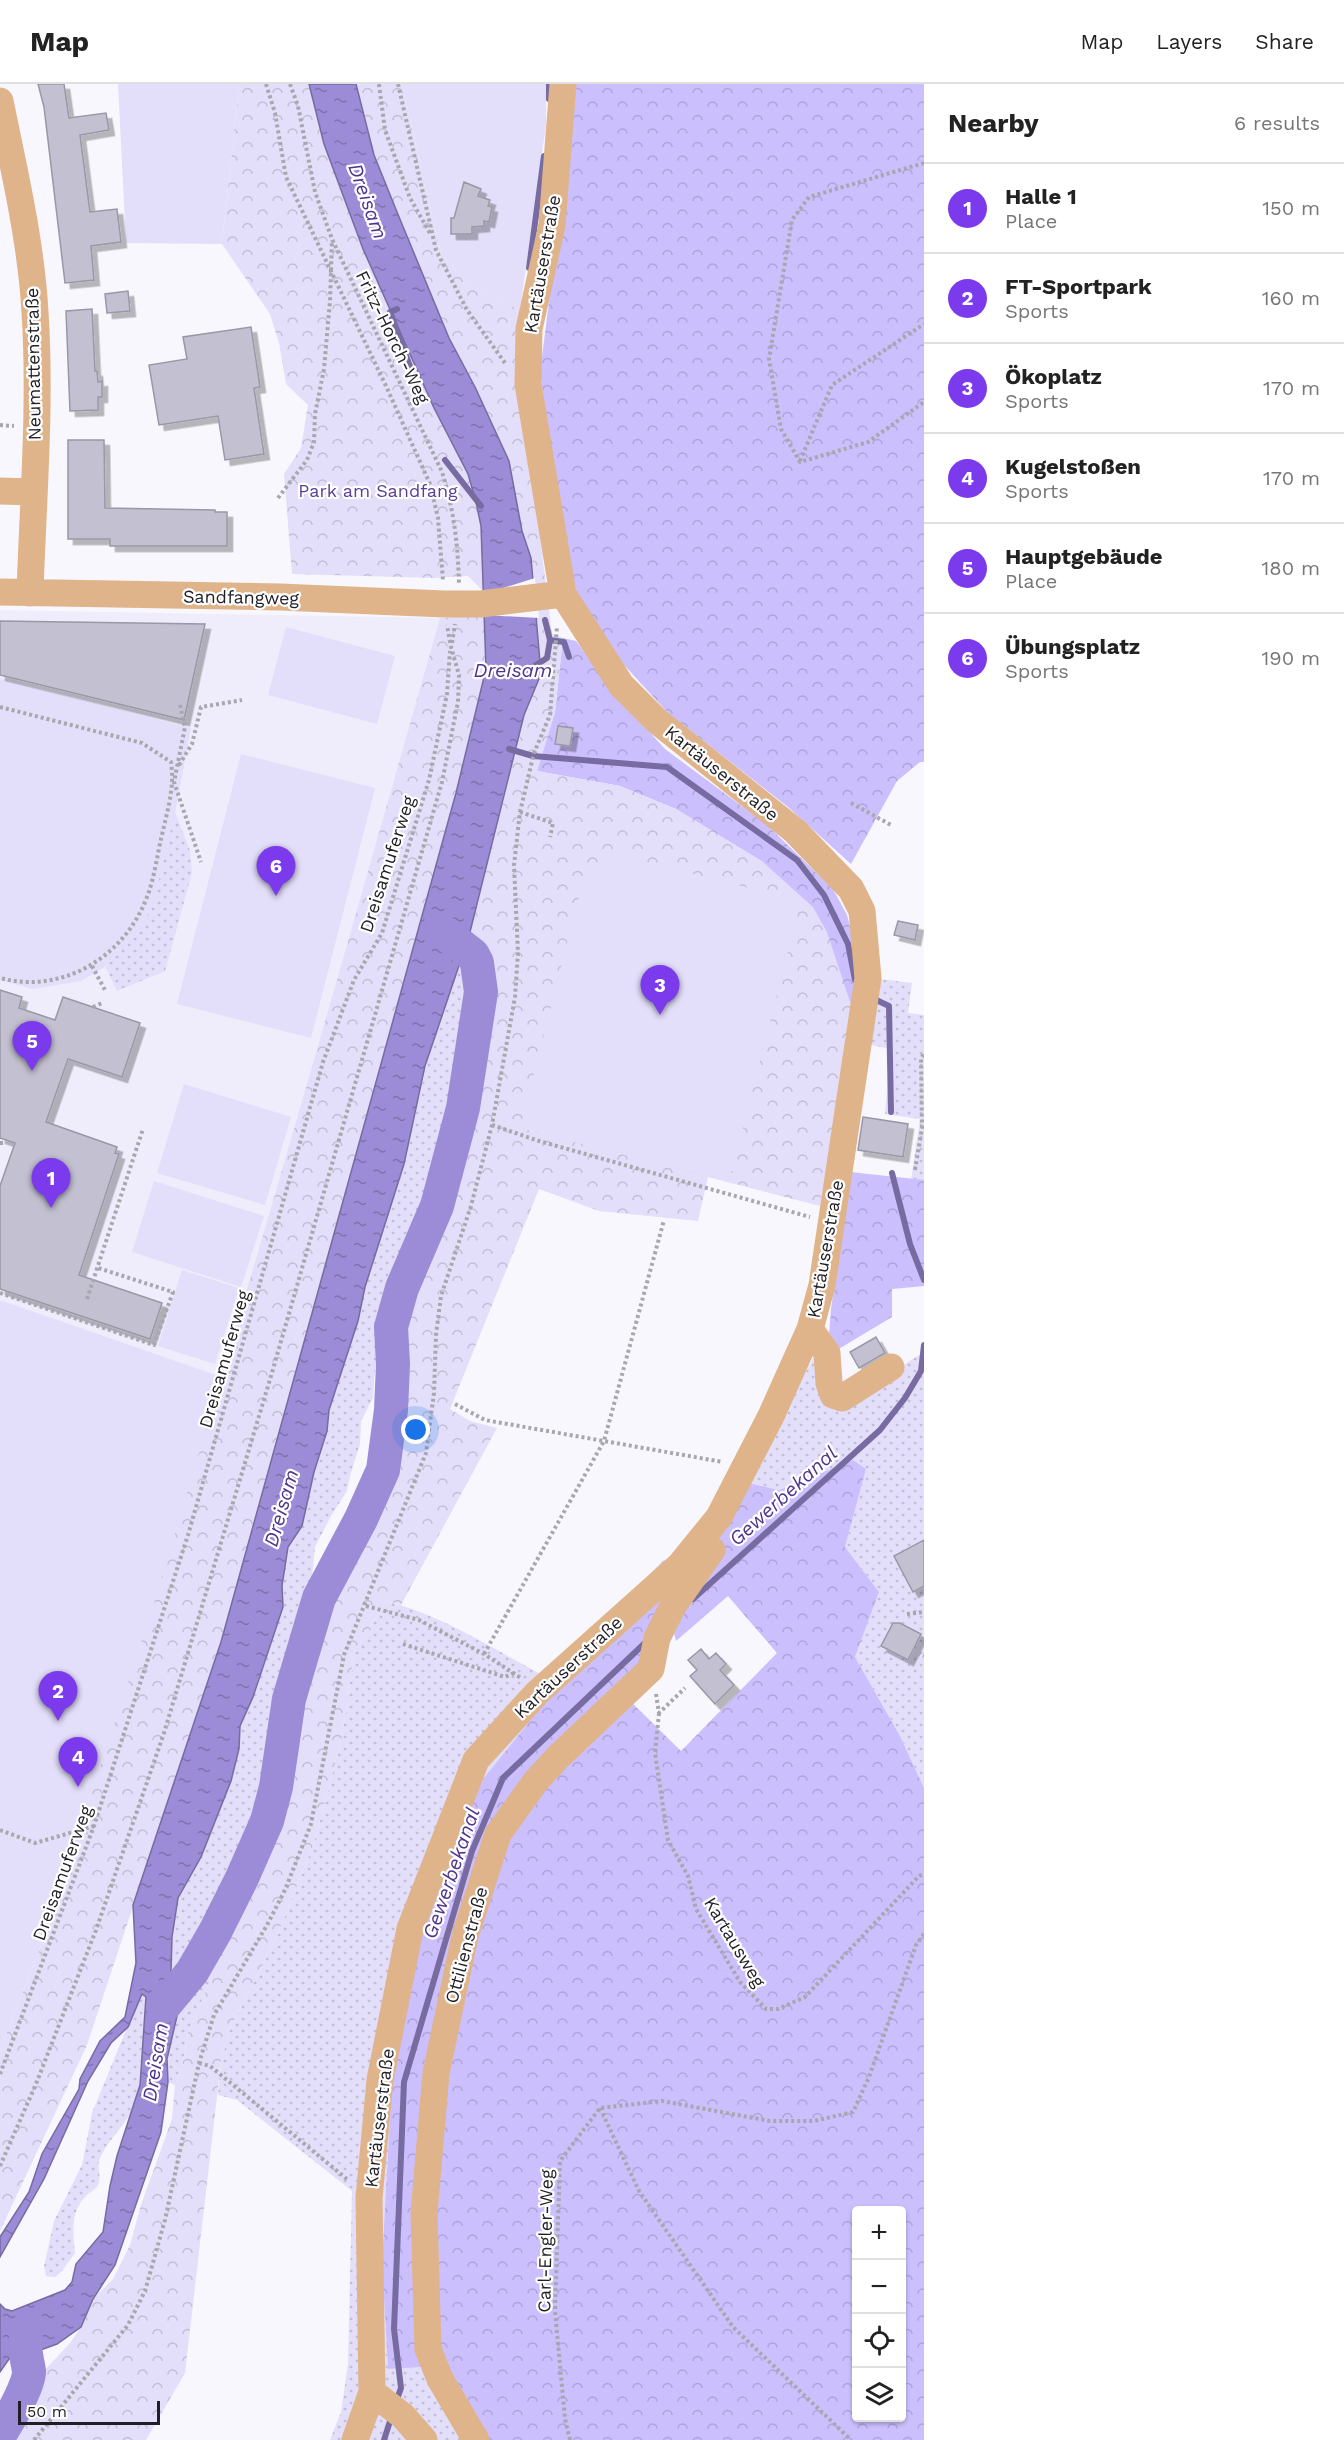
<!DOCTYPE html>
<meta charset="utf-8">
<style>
body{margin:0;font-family:"Work Sans",sans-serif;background:#f2f2f2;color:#222}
.controls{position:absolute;right:18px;bottom:18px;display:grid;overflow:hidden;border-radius:6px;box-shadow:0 2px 4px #0004}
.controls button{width:54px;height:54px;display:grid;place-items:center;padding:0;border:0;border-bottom:2px solid #e0e0e0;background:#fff;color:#222;font:30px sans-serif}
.scale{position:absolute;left:18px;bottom:15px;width:142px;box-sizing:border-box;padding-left:6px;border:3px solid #201f25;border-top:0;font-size:16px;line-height:21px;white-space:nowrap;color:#201f25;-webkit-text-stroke:4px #fff;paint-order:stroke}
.you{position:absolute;left:416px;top:1346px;width:21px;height:21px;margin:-15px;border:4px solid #fff;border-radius:50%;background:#1a73e8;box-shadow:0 0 0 9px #1a73e833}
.badge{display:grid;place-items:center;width:39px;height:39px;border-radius:50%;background:#7c3aed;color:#fff;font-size:20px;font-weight:700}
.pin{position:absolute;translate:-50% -50px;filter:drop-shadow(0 2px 3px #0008)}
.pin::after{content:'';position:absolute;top:32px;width:21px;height:18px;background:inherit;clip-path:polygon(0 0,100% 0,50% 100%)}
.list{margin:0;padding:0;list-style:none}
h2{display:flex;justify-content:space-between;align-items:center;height:78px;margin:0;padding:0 24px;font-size:26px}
h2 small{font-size:20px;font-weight:400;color:#767676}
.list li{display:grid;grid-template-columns:39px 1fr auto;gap:18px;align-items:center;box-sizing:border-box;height:90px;padding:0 24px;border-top:2px solid #e0e0e0}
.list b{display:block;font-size:22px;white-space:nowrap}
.list p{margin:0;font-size:20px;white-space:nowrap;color:#767676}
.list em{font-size:20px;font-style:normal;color:#767676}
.icon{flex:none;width:33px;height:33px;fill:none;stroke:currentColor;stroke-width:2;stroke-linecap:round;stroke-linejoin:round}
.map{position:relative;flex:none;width:924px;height:2356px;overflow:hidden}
header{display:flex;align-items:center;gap:36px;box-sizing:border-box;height:84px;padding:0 30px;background:#fff;border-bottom:2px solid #e0e0e0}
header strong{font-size:28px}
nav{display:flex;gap:33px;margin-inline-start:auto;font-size:21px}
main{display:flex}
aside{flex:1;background:#fff}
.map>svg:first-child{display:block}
</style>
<header>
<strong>Map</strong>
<nav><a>Map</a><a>Layers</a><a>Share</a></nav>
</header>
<main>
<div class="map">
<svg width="924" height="2356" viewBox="0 0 924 2356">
<defs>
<pattern id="grass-dots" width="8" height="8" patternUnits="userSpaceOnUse" patternTransform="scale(1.5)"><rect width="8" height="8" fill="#e3def9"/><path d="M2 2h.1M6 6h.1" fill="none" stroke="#c2bed5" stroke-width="1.8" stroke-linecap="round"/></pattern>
<pattern id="forest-crowns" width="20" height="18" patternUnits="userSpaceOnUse" patternTransform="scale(1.5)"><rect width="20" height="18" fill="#cbbffd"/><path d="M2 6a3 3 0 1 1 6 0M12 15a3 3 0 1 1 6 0" fill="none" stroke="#aea4d9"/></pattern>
<pattern id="park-crowns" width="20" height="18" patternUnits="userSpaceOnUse" patternTransform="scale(1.5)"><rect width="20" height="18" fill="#e3def9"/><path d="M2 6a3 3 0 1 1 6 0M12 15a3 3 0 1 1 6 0" fill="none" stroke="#c2bed5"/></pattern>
<pattern id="water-ripples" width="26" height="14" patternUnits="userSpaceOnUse" patternTransform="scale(1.5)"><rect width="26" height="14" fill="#9c8bd6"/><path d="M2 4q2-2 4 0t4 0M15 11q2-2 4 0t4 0" fill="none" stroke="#7f71ad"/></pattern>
<filter id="shadow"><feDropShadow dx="5.5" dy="5.5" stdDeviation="0" flood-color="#0004"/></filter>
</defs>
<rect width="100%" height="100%" fill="#f8f7fe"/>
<path fill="#efedfc" d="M0,526L440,534L315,976L222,1293L0,1216Z"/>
<path fill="url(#grass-dots)" d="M173,723L190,767L192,789L165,887L117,907L103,877Z
M460,880L472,882L477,915L470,955L464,969L461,999L425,1120L413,1151L407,1157L397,1174L390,1196L382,1261L375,1284L373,1314L361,1337L360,1360L350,1392L347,1407L331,1432L315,1463L311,1503L270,1657L251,1757L239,1770L208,1837L193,1862L187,1883L172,1893V1853L178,1814L201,1773L239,1665L240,1642L253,1613L283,1523L282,1502L288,1463L302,1442L314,1388L327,1347L329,1326L358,1238L365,1203L404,1080L433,952Z
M880,895L912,899L908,929L924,931V1096H911L920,1035L885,1030L891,965L871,961Z
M924,1268V1704L900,1652L855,1573L879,1508L845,1463L866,1385L853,1376L779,1406L746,1398L816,1269L826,1311L862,1307Z
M664,1475L676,1495L392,1995L382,2178L388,2285L442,2282L484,2356H330L341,2328L348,2280L352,2107L237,2016L218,2011L221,1978L230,1944L275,1857L314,1759L342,1653L354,1570L386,1517C441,1531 491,1563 540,1590L629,1513Z
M205,1889L211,1895L188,1949L182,1983L175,2001L168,1998C167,1979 170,1929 182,1914C189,1906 198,1898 205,1889Z
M141,1909L146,1913C146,1936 142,1959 140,1982C139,1995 141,2006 136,2018C128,2040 107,2055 99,2077C97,2086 103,2096 96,2104C93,2107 88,2109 85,2113C70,2129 73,2148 75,2169L62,2187L55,2193L46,2192L44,2182L54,2137L82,2081L92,2029Z"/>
<path fill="url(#forest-crowns)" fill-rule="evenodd" d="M573,0H924V678H920L897,697L851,780L788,723L669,630L624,581L587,531L567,484L540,289L571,43Z
M563,554L576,557L613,608L665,665L766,740L833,805L847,831L854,858L856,890L852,924L839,889L763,778L676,725L620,702L537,687L555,628Z
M850,1088L924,1096V1202L892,1205V1233L837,1266L829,1251L831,1225Z
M853,1376L866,1385L845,1463L879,1508L855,1573L900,1652L924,1704V2356H484L442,2282L388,2285L382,2178L392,1995L419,1847L458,1744L484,1694L550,1612L676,1495L641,1576L619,1606L681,1667L777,1569L728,1512L676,1557L674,1549L745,1398L779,1406ZM856,2126H902V2334H856Z"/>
<path fill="url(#park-crowns)" d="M239,0H309L324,60L363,165L434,324L468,390L476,418L481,442L484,508L468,492L433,494L292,490L284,390L301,364L308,321L286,300L279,259L270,230L222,160Z
M356,0H402L441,169L466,198L520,226L522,306L552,550L563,554L555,628L537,687L620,702L676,725L763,778L813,823L827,848L852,924L847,969L820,1122L708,1093L698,1137L599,1127L539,1105L450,1325L470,1337L497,1344L401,1521L386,1517L354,1570L342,1653L314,1759L275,1857L230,1944L221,1978L185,2289L146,2356H5L40,2302L45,2286L70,2259L81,2243L93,2215L113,2195L130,2161L141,2121L172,2035L175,2001L182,1983L188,1949L211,1895L205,1889L273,1744L304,1595L320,1533L341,1488L364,1446L390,1387L398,1358L401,1311L399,1284L402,1260L472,1029C473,979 511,892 469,852L524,631L541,590L531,474L475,303L449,254L374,71Z
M484,531L486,585L456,709L221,1558L87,1961L0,2147V1966L73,1780L80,1744C211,1344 325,939 440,534Z"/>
<path fill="#e3def9" d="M118,0H239L222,160L126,159Z
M402,0H546V41L520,226L466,198L441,169Z
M286,543L395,572L377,640L268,611Z
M0,595L191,644L176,724L153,822L135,853L105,883L81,897L33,905L0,896Z
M241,670L375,704L311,954L177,920Z
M607,768L801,817L729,1098L520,1044L584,793L600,796Z
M184,1000L291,1033L265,1121L157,1089Z
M154,1097L264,1132L241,1203L132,1168Z
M182,1186L239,1204L215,1280L158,1262Z
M0,1216L222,1293L151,1529L80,1744L73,1780L0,1966Z"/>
<path fill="url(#water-ripples)" stroke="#776ba1" stroke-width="1.5" d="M309,0H356L374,71L397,128L449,254L475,303L509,377L522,447L531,474L541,590L524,631L469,852L425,982L404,1080L365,1203L358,1237L329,1326L327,1347L314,1388L302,1442L288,1463L282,1502L283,1523L253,1613L240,1642L239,1665L231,1697L201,1773L178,1814L172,1853L171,1887L181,1915L167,1975L168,1998L161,2048L115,2181L93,2215L81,2243L57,2260L35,2268L24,2269L9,2275L0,2288V2220L5,2225L12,2227L65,2206L72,2198L76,2180L103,2148L110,2102L117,2072L140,2001L146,1913L142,1910L128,1943L111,1959L88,1997L44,2095L0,2173V2153L29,2108L42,2070L79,2005L80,1995L100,1957L125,1933L136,1879L133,1821L221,1558L456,709L486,585L481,442L476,418L468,390L434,324L363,165L324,60Z"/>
<path fill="#f8f7fe" d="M535,494L539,534L482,531L481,511Z"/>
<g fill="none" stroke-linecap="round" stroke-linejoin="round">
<path stroke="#776ba1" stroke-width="6" d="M549,15V0
M529,184L544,72
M397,225L390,228L422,315
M445,376L481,422
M550,556L564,558L569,573
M533,583L547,574L550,556L545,536
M509,665L533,672L667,683L797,776L824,811L848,860L855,896
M872,914L889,922L891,1028
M892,1089L910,1160L924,1196
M693,1515L880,1346L905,1314L921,1287L924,1261
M396,2318L401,2304L394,2245L404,1998L472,1767L503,1694L648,1556
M384,2356L392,2331"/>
<path stroke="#9c8bd6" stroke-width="34" d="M163,1923L192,1888L215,1848L242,1794L267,1737L276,1703L289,1615L319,1514L361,1435L383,1386L391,1326L393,1280L391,1243L402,1204L437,1122L463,1024L481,908L477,879L473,871L442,847
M0,2350C8,2338 30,2300 29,2287C27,2273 24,2270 26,2254"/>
</g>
<path fill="#c3c0d1" stroke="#9a97a7" stroke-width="1.5" filter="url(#shadow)" d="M38,0H64L69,34L106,29L109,46L80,51L90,128L117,125L121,158L91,162L94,196L65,199L44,23Z
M464,98L481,105L478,112L490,116L488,122L492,123L489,138L484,137V142L472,143V150H451V134H454Z
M128,207L130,227L107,229L105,210Z
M92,225L95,287H97L98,298L102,297V313H98V326L70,327L66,227Z
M251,243L260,303L254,304L264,370L225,376L218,332L159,341L149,281L187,275L183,253Z
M68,356H104L105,424L215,426V428H227V462H110V455H68Z
M0,537L205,540L184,636L0,591Z
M558,642L573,644L570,662L555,660Z
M898,837L918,841L915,856L894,851Z
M0,906L22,913L19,924L55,936L63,913L140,939L122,993L68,975L46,1038L117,1063L115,1069L119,1070L79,1191L162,1219L150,1255L0,1205V1102L15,1059L0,1054Z
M863,1033L908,1040L903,1073L858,1066Z
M876,1253L885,1269L859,1284L850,1268Z
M924,1456V1502L913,1508L894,1472Z
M893,1539H900L921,1550L908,1576L881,1562Z
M701,1565L709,1575L716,1569L726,1580L720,1586L734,1601L715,1620L690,1592L697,1586L688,1576Z"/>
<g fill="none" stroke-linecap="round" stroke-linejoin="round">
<path stroke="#a8a7ae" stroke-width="4" stroke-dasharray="3 3" stroke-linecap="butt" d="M266,0L275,29L286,93L386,302L430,400L438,434L443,497
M290,0L298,22L315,108L332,155L442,388C454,426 458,461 459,500
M379,0L385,46L410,114L431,151
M398,0L436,166L467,226L505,279
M924,79L809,113L792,136L769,275L781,345L800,378L868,358L924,318
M0,341L14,342
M800,377L832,301L924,240
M278,414L307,376L314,358L315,330L324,285L330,217L332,156
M452,559L455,540
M180,621L185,643L174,698L201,778
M0,623L142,659L171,678C175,704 167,728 161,755C157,773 154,795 147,813C125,872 63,911 0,894
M179,681L192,660L201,623L242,616
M851,719L891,741
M520,728L553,739L550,753
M92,882L105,906
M93,923L102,919
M492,1041L539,1057L810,1133
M0,1059H4
M915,1086L922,1044L921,975L924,969
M0,1209L154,1261L173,1208L98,1184
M87,1215L143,1045
M455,1320L485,1336L723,1378
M366,1522L419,1536L484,1570L521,1594
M907,1530L924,1528
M403,1560L505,1593L514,1589
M912,1567L924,1572
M484,1570L604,1357L664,1136
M656,1610L659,1629L685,1604
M659,1629L655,1669L668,1756L688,1792L696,1825L740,1898L766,1925H778L805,1913L919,1792L924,1790
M0,1746L35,1759L94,1742
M199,1979L210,1982L348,2096
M0,1990L94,1742L188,1451L323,978L354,896L382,849L429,696L447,610L450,567
M600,2024L639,2107L733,2243L851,2356
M0,2082L36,2000L96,1846L164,1649L271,1292L442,698L458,618L459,591L451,563L447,541
M34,2356L128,2241L145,2207L165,2136L199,1979L214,1931L267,1841L285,1806L311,1740L344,1571L426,1369L434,1309L436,1251L441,1212L471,1122L492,1041L515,913L518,869L514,781L520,728L534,669L550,631L557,543
M570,2356L565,2335L555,2227L560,2077L600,2024L662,2017L770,2037H814L853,2028L869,1993L916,1861L924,1850"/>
<path stroke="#e0b48a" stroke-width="27" d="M0,17C14,86 31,157 35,228C41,321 33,416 30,509
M0,407L33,408
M0,508L280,513L444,520H481L563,510
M810,1245L827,1269L829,1299L833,1311L842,1314L891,1283
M372,2308L403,2332L424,2356
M355,2356L372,2308L369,2114L380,1996L410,1845L476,1676L537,1609L680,1481L719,1433L771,1332L810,1245L822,1201L868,894L862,827L851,805L795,747L657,637L621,601L563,510L528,300L529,245L552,141L563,0
M476,2356L440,2295L428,2265L424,2129L436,1989L465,1852L498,1750L536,1697L557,1674L651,1585L657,1554L673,1522L712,1466"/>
</g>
<g text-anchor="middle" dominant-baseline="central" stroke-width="4.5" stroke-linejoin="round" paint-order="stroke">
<g font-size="18" fill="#201f25" stroke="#fff">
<text transform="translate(542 180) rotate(-80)">Kartäuserstraße</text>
<text transform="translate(393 253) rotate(64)">Fritz-Horch-Weg</text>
<text transform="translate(33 280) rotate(-91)">Neumattenstraße</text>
<text transform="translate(241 513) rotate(1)">Sandfangweg</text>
<text transform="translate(722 689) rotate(39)">Kartäuserstraße</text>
<text transform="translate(387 780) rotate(-72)">Dreisamuferweg</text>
<text transform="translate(825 1165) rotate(-80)">Kartäuserstraße</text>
<text transform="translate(224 1275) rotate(-74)">Dreisamuferweg</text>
<text transform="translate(568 1583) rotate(-43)">Kartäuserstraße</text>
<text transform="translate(62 1789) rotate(-70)">Dreisamuferweg</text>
<text transform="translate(735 1858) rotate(59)">Kartausweg</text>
<text transform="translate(466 1861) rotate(-75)">Ottilienstraße</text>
<text transform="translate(379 2034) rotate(-83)">Kartäuserstraße</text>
<text transform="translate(545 2157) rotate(-89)">Carl-Engler-Weg</text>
</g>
<g font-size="18" fill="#593f97" stroke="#fff">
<text x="378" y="406">Park am Sandfang</text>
</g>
<g font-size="20" font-style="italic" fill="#50358c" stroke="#fff">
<text transform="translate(368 117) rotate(70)">Dreisam</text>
<text x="513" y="586">Dreisam</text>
<text transform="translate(783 1412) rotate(-42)">Gewerbekanal</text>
<text transform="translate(281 1424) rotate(-74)">Dreisam</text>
<text transform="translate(451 1789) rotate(-71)">Gewerbekanal</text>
<text transform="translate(155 1978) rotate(-81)">Dreisam</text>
</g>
</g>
</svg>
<div class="controls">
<button>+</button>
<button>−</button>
<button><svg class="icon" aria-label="locate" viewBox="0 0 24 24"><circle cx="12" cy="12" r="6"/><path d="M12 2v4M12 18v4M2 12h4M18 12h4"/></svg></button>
<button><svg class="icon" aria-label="layers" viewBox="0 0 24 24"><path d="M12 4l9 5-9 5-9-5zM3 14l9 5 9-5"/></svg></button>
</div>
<div class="scale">50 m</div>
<div class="you"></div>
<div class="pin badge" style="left:51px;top:1124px">1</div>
<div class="pin badge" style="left:58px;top:1637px">2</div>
<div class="pin badge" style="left:660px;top:931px">3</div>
<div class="pin badge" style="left:78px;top:1703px">4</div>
<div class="pin badge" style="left:32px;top:987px">5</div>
<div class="pin badge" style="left:276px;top:812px">6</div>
</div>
<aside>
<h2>Nearby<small>6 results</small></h2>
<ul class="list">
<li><span class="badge">1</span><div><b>Halle 1</b><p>Place</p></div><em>150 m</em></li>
<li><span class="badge">2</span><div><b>FT-Sportpark</b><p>Sports</p></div><em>160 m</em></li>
<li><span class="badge">3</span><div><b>Ökoplatz</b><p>Sports</p></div><em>170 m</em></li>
<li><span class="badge">4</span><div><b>Kugelstoßen</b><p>Sports</p></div><em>170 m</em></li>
<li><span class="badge">5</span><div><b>Hauptgebäude</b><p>Place</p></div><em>180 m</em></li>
<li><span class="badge">6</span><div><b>Übungsplatz</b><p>Sports</p></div><em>190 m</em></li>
</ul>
</aside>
</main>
